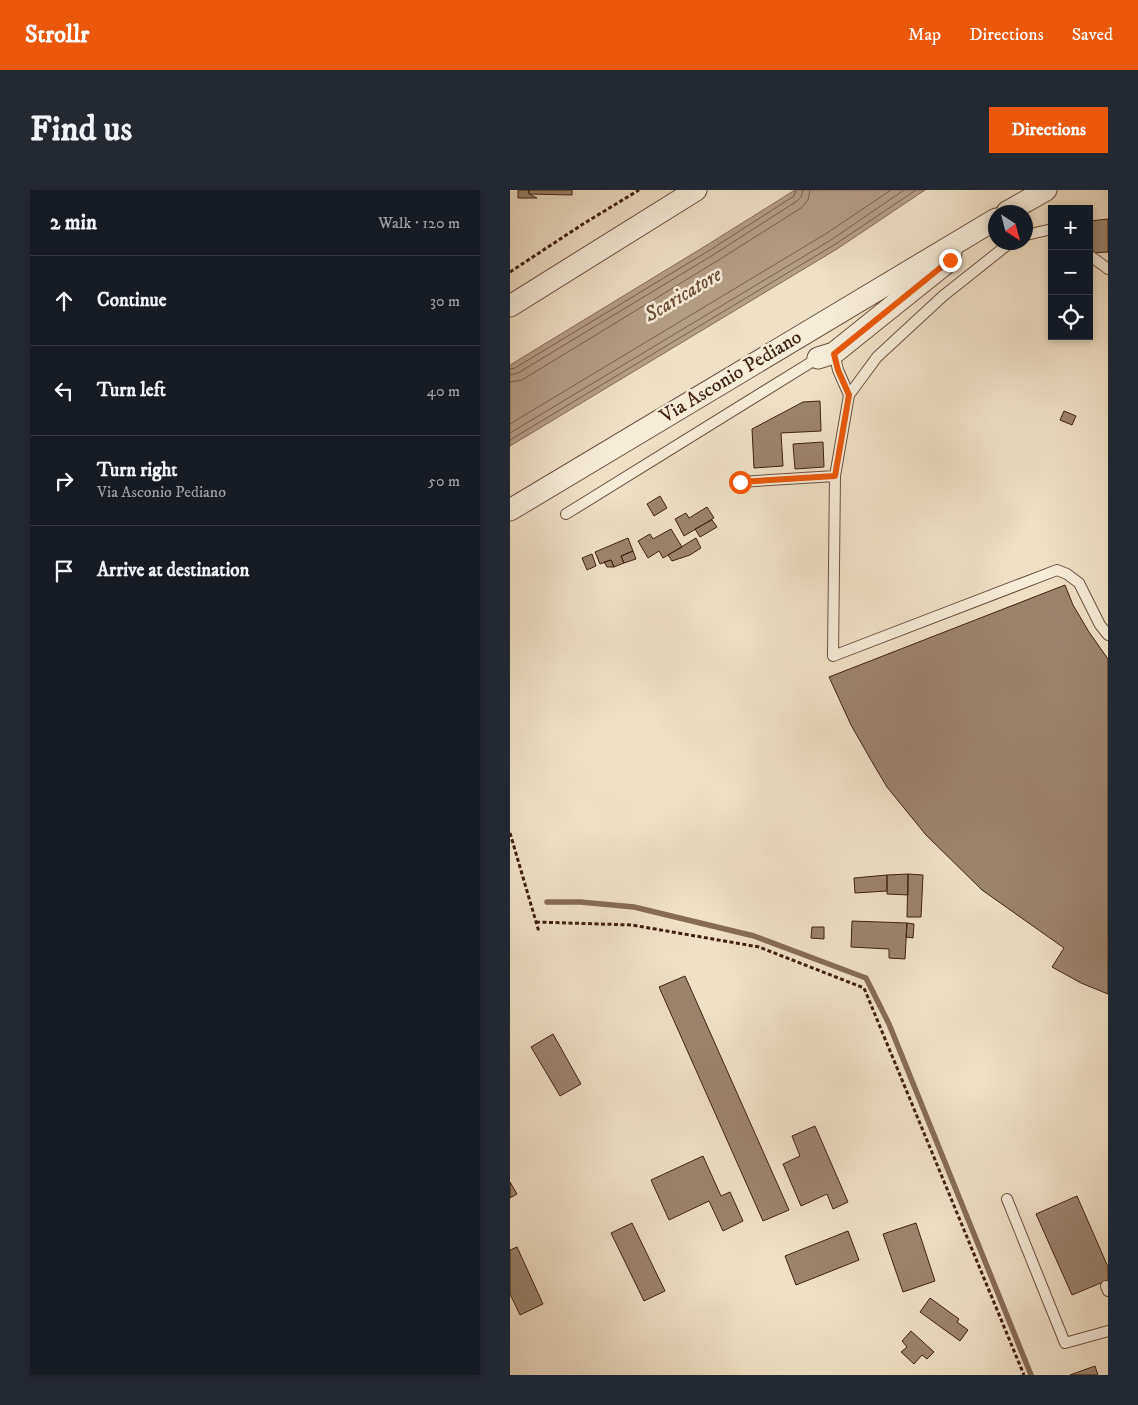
<!DOCTYPE html>
<meta charset="utf-8">
<style>
body{margin:0;font-family:"IM FELL DW Pica",serif;background:#242831;color:#f1f3f6}
.controls{position:absolute;right:15px;top:15px;display:grid;overflow:hidden;border-radius:0px;box-shadow:0 2px 8px #0003}
.controls button{width:45px;height:45px;display:grid;place-items:center;padding:0;border:0;border-bottom:1px solid #363941;background:#171b24;color:#f1f3f6;font:25px sans-serif}
.compass{position:absolute;left:478px;top:15px;width:45px;height:45px;border-radius:50%;background:#171b24;box-shadow:0 2px 8px #0003;rotate:144deg}
.stop{position:absolute;width:15px;height:15px;margin:-11px;border:4px solid #ea580c;border-radius:50%;background:#fff}
.stop.end{background:#ea580c;border-color:#fff;box-shadow:0 1px 5px #0008}
.list{margin:0;padding:0;list-style:none}
h2{display:flex;justify-content:space-between;align-items:center;height:65px;margin:0;padding:0 20px;font-size:21px}
h2 small{font-size:16px;font-weight:400;color:#9ea1a6}
.list li{display:grid;grid-template-columns:32px 1fr auto;gap:15px;align-items:center;box-sizing:border-box;height:90px;padding:0 20px;border-top:1px solid #363941}
.list b{display:block;font-size:19px;white-space:nowrap}
.list p{margin:0;font-size:16px;white-space:nowrap;color:#9ea1a6}
.list em{font-size:16px;font-style:normal;color:#9ea1a6}
.icon{flex:none;width:28px;height:28px;fill:none;stroke:currentColor;stroke-width:2;stroke-linecap:round;stroke-linejoin:round}
.map{position:relative;flex:none;width:598px;height:1185px;overflow:hidden;border-radius:0px}
header{display:flex;align-items:center;gap:30px;box-sizing:border-box;height:70px;padding:0 25px;background:#ea580c;color:#fff}
header strong{font-size:24px}
nav{display:flex;gap:28px;margin-inline-start:auto;font-size:18px}
.intro{display:flex;align-items:center;justify-content:space-between;box-sizing:border-box;height:120px;padding:0 30px}
h1{margin:0;font-size:35px}
.button{padding:12px 22px;border-radius:0px;background:#ea580c;color:#fff;font-size:18px;font-weight:700}
main{display:flex;gap:30px;padding:0 30px}
aside{flex:1;background:#171b24;border-radius:0px;box-shadow:0 2px 8px #0003}
.map>svg:first-child{display:block}
</style>
<header>
<strong>Strollr</strong>
<nav><a>Map</a><a>Directions</a><a>Saved</a></nav>
</header>
<div class="intro"><h1>Find us</h1><a class="button">Directions</a></div>
<main>
<aside>
<h2>2 min<small>Walk · 120 m</small></h2>
<ul class="list">
<li><svg class="icon" aria-label="ahead" viewBox="0 0 24 24"><path d="M12 20V5M6 11l6-6 6 6"/></svg><div><b>Continue</b></div><em>30 m</em></li>
<li><svg class="icon" aria-label="left" viewBox="0 0 24 24"><path d="M17 20v-9H6M10 6l-5 5 5 5"/></svg><div><b>Turn left</b></div><em>40 m</em></li>
<li><svg class="icon" aria-label="right" viewBox="0 0 24 24"><path d="M7 20v-9h11M14 6l5 5-5 5"/></svg><div><b>Turn right</b><p>Via Asconio Pediano</p></div><em>50 m</em></li>
<li><svg class="icon" aria-label="arrive" viewBox="0 0 24 24"><path d="M6 21V4h12l-3 4 3 4H6"/></svg><div><b>Arrive at destination</b></div></li>
</ul>
</aside>
<div class="map">
<svg width="598" height="1185" viewBox="0 0 598 1185">
<rect width="100%" height="100%" fill="#efe1c5"/>
<filter id="stains"><feTurbulence type="fractalNoise" baseFrequency=".004" numOctaves="4"/><feColorMatrix values="0 0 0 0 .2 0 0 0 0 .09 0 0 0 0 .02 0 0 0 .5 -.17"/></filter>
<radialGradient id="worn" r=".72"><stop offset=".6" stop-color="#630" stop-opacity="0"/><stop offset="1" stop-color="#630" stop-opacity=".3"/></radialGradient>
<path fill="#b49f87" stroke="#866c57" d="M285,0H415L327,59L0,256V175L197,55Z"/>
<g fill="none" stroke-linecap="round" stroke-linejoin="round">
<path stroke="#7a604c" stroke-width="1" d="M0,179L5,178L200,60L284,6L286,0
M0,185L8,183L203,65L287,11L291,7L293,0
M0,192L12,190L207,71L291,18L298,10L300,0
M0,234L317,43L381,0
M0,243L321,50L394,0
M0,250L324,55L406,0"/>
<path stroke="#866c57" stroke-width="5.5" d="M37,712H70L124,717L244,746L356,788L379,834L521,1185"/>
</g>
<path fill="#9b846e" stroke="#402010" d="M8,0H19V4L27,8H8Z
M19,0H62V5L19,4Z
M598,29V62L583,63L580,31Z
M310,211L311,241L271,243L273,276L244,278L242,239L293,212Z
M554,221L566,226L562,235L550,230Z
M313,252L314,277L285,279L283,254Z
M150,306L157,318L144,326L137,314Z
M197,317L204,328L174,346L165,329L176,323L179,328Z
M202,330L207,337L190,347L185,339Z
M161,339L172,357L153,368L149,361L138,368L128,351L140,344L143,349Z
M118,348L123,361L111,366L114,373L104,377L101,370L90,374L85,362Z
M186,348L191,358L180,365L162,371L158,365Z
M123,361L126,369L114,373L111,366Z
M82,364L86,376L77,380L72,368Z
M101,370L104,377H97L94,372Z
M555,395L563,415L579,442L598,469V804L571,793L542,777L554,758L472,700L416,645L377,597L365,577L341,535L319,487Z
M398,684V705L377,704V685Z
M398,684L413,685L411,727H397Z
M377,685V701L345,703L344,688Z
M342,731L397,733L395,769L379,768V759L341,757Z
M397,733L404,734L403,748L396,747Z
M302,737H314V749L301,748Z
M175,786L279,1020L253,1031L149,797Z
M43,844L71,894L50,906L21,857Z
M305,936L338,1012L323,1019L317,1004L291,1016L273,974L290,966L282,946Z
M193,966L211,1006L220,1002L233,1031L213,1041L199,1011L159,1030L141,990Z
M0,992L7,1004L0,1008Z
M567,1006L598,1077V1090L562,1105L526,1024Z
M122,1033L155,1101L134,1111L101,1043Z
M406,1033L425,1091L393,1102L373,1044Z
M338,1041L349,1070L286,1095L275,1066Z
M7,1057L33,1114L10,1125L0,1104V1060Z
M420,1108L449,1129L447,1132L458,1140L450,1151L410,1122Z
M401,1141L424,1162L417,1169L412,1165L404,1174L391,1162L397,1157L392,1151Z
M585,1176L588,1185H560Z"/>
<g fill="none" stroke-linecap="round" stroke-linejoin="round">
<g stroke="#6c503d" stroke-width="12">
<path id="lane" d="M516,45L542,39
M579,65L598,79
M324,163L328,180L339,205L367,167L433,106L501,52
M339,205L325,286L323,466L547,380L557,384L569,393L590,435L598,445
M230,292L325,286
M56,324L308,168
M497,1009L555,1153L598,1141
M596,1096L598,1101"/>
</g>
<g stroke="#6c503d" stroke-width="23">
<path id="street" d="M497,22L536,0
M0,116L186,0
M308,168L324,163L440,70L441,62
M0,320L486,29"/>
</g>
<path stroke="#402010" stroke-width="3" stroke-dasharray="4 2.5" stroke-linecap="butt" d="M0,82L73,34L129,0
M0,643L29,742
M26,732L122,735L249,757L354,798L514,1185"/>
<use href="#lane" stroke="#f5ecd9" stroke-width="10"/>
<use href="#street" stroke="#f5ecd9" stroke-width="21"/>
</g>
<g fill="none" stroke-linecap="round" stroke-linejoin="round">
<path stroke="#ea580c" stroke-width="6" d="M230,292L325,286L339,205L328,180L324,164L440,70"/>
</g>
<g text-anchor="middle" dominant-baseline="central" stroke-width="5" stroke-linejoin="round" paint-order="stroke">
<g font-size="20" fill="#402010" stroke="#f5ecd9">
<text transform="translate(221 187) rotate(-31)">Via Asconio Pediano</text>
</g>
<g font-size="21" font-style="italic" fill="#694c3a" stroke="#f5ecd9">
<text transform="translate(173 105) rotate(-31)">Scaricatore</text>
</g>
</g>
<rect width="100%" height="100%" filter="url(#stains)"/>
<rect width="100%" height="100%" fill="url(#worn)"/>
</svg>
<div class="controls">
<button>+</button>
<button>−</button>
<button><svg class="icon" aria-label="locate" viewBox="0 0 24 24"><circle cx="12" cy="12" r="6"/><path d="M12 2v4M12 18v4M2 12h4M18 12h4"/></svg></button>
</div>
<svg class="compass" viewBox="-18 -18 36 36"><path d="M0-13l5 13h-10z" fill="#e53935"/><path d="M0 13l5-13h-10z" fill="#9ea1a6"/></svg>
<div class="stop" style="left:230px;top:292px"></div>
<div class="stop end" style="left:440px;top:70px"></div>
</div>
</main>
